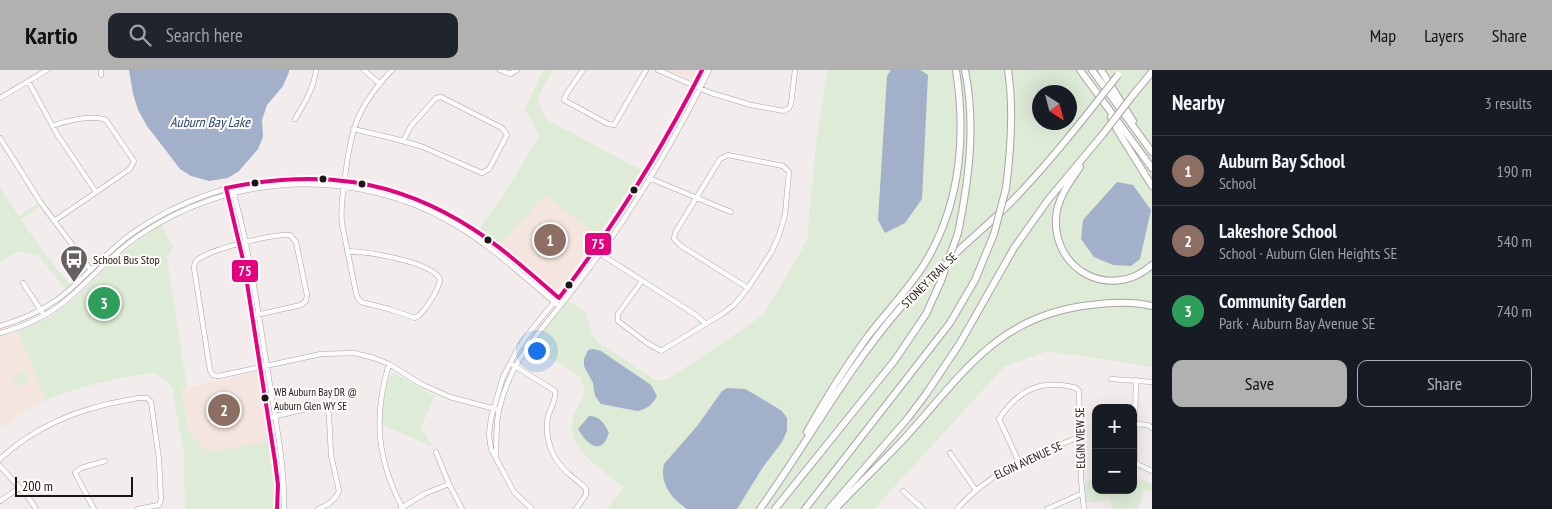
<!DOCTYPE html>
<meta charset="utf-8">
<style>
body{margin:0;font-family:"PT Sans Narrow",sans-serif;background:#20242c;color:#f1f3f6}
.controls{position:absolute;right:15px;bottom:15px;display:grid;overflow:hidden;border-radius:10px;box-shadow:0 5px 20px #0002}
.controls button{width:45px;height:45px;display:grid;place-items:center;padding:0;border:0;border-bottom:1px solid #363941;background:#171b24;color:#f1f3f6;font:25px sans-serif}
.compass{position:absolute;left:1032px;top:15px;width:45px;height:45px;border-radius:50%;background:#171b24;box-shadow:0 5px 20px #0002;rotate:144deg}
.scale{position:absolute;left:15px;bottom:12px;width:118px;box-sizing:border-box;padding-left:5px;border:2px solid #191615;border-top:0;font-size:14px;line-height:18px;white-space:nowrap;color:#191615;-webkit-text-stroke:4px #fffbf9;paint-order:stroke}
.you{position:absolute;left:536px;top:280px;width:18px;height:18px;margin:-12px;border:4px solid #fff;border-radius:50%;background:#1a73e8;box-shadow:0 0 0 8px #1a73e833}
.badge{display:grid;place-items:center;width:32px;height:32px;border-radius:50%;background:#b2b1b2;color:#fff;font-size:16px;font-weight:700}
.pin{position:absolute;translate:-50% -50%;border:2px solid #fff;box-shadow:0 1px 5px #0006}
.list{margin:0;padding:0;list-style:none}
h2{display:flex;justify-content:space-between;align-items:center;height:65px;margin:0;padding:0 20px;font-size:21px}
h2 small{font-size:16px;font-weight:400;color:#9ea1a6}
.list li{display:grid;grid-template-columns:32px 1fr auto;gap:15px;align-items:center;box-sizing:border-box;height:70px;padding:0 20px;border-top:1px solid #363941}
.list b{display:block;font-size:19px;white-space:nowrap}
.list p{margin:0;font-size:16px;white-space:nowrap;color:#9ea1a6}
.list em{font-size:16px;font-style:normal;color:#9ea1a6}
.actions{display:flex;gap:10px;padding:15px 20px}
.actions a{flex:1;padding:11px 0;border:1px solid #b2b1b2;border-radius:10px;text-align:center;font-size:18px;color:#b2b1b2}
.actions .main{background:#b2b1b2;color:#111}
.icon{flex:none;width:28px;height:28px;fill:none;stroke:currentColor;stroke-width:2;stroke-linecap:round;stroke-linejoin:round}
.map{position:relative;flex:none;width:1152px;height:439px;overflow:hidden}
header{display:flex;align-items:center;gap:30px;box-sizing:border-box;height:70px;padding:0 25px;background:#b2b1b2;color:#111}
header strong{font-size:24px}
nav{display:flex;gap:28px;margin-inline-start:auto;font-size:18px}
.search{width:350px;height:45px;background:#20242c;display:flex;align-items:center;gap:12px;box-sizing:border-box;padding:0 18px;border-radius:10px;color:#9ea1a6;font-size:19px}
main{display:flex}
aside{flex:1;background:#171b24}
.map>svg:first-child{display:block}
</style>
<header>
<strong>Kartio</strong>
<div class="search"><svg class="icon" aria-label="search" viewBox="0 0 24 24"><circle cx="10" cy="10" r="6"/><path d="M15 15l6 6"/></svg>Search here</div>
<nav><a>Map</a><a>Layers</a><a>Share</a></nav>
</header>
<main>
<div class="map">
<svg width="1152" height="439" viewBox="0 0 1152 439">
<rect width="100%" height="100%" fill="#f2edec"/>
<path fill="#f4e6de" d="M666,0H696L693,8L688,9Z
M545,124L598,166L557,221L501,174Z
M18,261L46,330L29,339L0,358V266Z
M258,301L269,371L207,382L188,361L181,318L206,314L210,310L213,312L219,311Z"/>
<path fill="#deebd7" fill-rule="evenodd" d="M543,0H553L537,29L546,49L641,100L598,166L545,125L501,174L480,158L504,124L539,66L528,44L524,41Z
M827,0H1152V297L1048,281L1005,296L874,439H607L624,417C606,402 567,380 572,353C573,342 580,333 585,324L581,307L530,275L568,230L586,243L592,266L599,273L655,310H666L721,274L763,245L807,171L816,73ZM1040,22H1070V52H1040Z
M0,118L19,146L37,134L39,137L21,150L43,181L71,216L66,220L39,186L18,181L0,192Z
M161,155L173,176L167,188L187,317L181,318L188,361L207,382L269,371L275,421L274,439H185L184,385L172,316L155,303C116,308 82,315 46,330L18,261L51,246L72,231L118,186Z
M25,301L29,311L16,317L12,305Z
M394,303L435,326L421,357L432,375L430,376L381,354C382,342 382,309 394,303Z
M1133,406L1152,414V422L1145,420L1143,421L1138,439H1113L1110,429L1086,433L1085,411L1096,409V420H1133Z"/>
<path fill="#a2b0ca" d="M129,0H289V2L283,16L267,35L262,50L263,67L258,79L239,101L228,108L209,111L191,106L180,99L147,56L138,40L133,24Z
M891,0H920L928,5L922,129L905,153L885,163L878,150L887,6Z
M1117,112L1133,115L1151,140L1140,189L1131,196L1113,195L1094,187L1081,169L1083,150Z
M593,279L601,281L651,315L657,326C653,334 646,340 637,341L601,334L595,326L593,313L584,296V289L588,280Z
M727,318L745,319L754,324L782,341L787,348V361L782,372L763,397L737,439H687C672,429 659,413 664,394L698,355L722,321Z
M589,346C600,346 605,354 609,363C607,367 606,372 603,374C593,382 582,366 578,359Z"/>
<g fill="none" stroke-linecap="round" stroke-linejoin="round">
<g stroke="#a9a5a4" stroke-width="5.5">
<path id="minor" d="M101,0V5
M364,0L380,14
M500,0L510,4L517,0
M583,0L567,23L564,30L608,54L614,55L646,0
M658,0L711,23L751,35L784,41L789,38L791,34L795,0
M28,11L57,64L96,122
M0,28L47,0
M295,49C304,34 314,18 316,0
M52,56C65,51 93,44 106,50L134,91L130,99L54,151
M353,59L392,68L423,77L482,103L489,99L507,65L502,58L441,27L436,28L411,56L403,71
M0,68L41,133L91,200
M649,108L731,142
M233,121C250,180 258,242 268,303C275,348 285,394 284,439
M227,122L244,194L275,391L278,415L277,439
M347,181C368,182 430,191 440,209C440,218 423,245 415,248L389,239L361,232L357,227L355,218L342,154C340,138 343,123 345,107C351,58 357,37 392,0
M599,183L696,245L706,254
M642,211L618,244V251L647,273L661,281L722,244L734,235L748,218L772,181L779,165L785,145L789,102L783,96L728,85L720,89L675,163L674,169L681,176L748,218
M23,213L42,242
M252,246L301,235L306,231L307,225L296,172L290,165C272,164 209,179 196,191C194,194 194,195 194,198L210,300L213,305L219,306L321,284L354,283L374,288L389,294L421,314L450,327L499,340
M0,256C21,250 40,242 58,229C85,209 106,181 134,162C225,98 349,90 446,143C489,166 526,200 563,231
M0,263C26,256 50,245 70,227C93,207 112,184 137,167C229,102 355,97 452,153C491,175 525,208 559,236
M389,294C373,347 377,390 403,439
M513,295L555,321C557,329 550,338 548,347C544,368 552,389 568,403C574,409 581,413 586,419V425L576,439
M1111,309L1152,312
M1111,337H1135
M272,347L319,336L327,339L329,345L331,385L339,421C336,430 326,436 318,439
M1135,354L1136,310
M1152,358L1148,355L1135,354V393L1152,401
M436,382L449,414
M950,383L975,419
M0,389C35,356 81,338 128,330C134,329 140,327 147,328L151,332L159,389L161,430L159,435L138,439
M496,389C497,372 495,357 499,340C509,294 536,266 564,231C581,210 596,189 612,167C648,114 681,58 709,0
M1019,392L999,349C1019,319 1041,309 1076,318L1079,321L1081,409L1084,439
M0,396L28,427L36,439
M903,421L923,439
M0,431L19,418
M401,438L424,424L449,414L462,439
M94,439L75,403L81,398L105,391
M532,439L514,422L491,379L489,365L491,348L503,307L516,282L525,268L582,198L629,130L671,60L702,0
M957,439C993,399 1031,387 1079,367
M1047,439L1081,424"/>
</g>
<g stroke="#a9a5a4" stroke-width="8">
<path id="highway" d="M1080,0L1152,98
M1092,0L1152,82
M1101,0L1133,51
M1133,25L1152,2
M1111,47L1116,58L1152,116
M1080,97C1069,113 1057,129 1056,148C1053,201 1111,231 1152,195
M1006,118C1011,79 1014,39 1008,0
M958,163C969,109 976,55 965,0
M807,362C825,329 846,296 868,266C888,240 912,216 928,188C961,130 966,65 956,0
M760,439C808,372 847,299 901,237C932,202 969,172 1003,140C1034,110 1061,77 1088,43
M775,439L895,290L926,244L941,211
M805,439L950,253L975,210L994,164
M829,439L908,348L926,324L960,273L1014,178L1048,130L1103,64
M835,439C857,416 880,394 902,371C961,307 996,245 1091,235C1112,232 1132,231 1152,236"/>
</g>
<use href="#minor" stroke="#fdfcfc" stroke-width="4.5"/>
<use href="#highway" stroke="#fdfcfc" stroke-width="6"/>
<g stroke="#a9a5a4" stroke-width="8" stroke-linecap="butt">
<path id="highway-bridge" d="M1088,43L1118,5
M1103,64L1133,25
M994,164L1006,118
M941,211L958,163"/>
</g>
<use href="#highway-bridge" stroke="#fdfcfc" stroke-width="6"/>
<g stroke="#fffbf9" stroke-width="8">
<path id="bus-1" d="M277,439L278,415L275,391L244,194L226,118C317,99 394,108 473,159C504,179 531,204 559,228C614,156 661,81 702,0"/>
</g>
<use href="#bus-1" stroke="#e5007d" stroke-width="4"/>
</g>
<defs>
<g id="bus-pin" transform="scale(1.4375)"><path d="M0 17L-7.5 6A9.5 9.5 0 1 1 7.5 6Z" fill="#656160" stroke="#fffbf9"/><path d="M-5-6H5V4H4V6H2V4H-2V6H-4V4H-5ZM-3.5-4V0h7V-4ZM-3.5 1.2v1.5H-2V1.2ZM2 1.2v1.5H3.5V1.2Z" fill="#fff"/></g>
</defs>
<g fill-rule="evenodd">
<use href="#bus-pin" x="74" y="189"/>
</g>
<g fill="#191615" stroke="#fffbf9" stroke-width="2">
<circle cx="323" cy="109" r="4.5"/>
<circle cx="255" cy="113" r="4.5"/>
<circle cx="362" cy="114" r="4.5"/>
<circle cx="634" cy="120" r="4.5"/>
<circle cx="488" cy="170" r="4.5"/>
<circle cx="569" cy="215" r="4.5"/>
<circle cx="265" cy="328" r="4.5"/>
</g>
<g text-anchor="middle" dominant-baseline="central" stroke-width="4" stroke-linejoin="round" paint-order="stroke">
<g font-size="11" fill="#191615" stroke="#fffbf9" text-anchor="start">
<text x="274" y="322">WB Auburn Bay DR @<tspan x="274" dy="14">Auburn Glen WY SE</tspan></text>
</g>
<g font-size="12" fill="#191615" stroke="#fffbf9" text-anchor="start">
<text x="93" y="189">School Bus Stop</text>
</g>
<g font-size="12" fill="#191615" stroke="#fffbf9">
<text transform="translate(929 210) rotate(-45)">STONEY TRAIL SE</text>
<text transform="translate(1080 368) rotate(-91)">ELGIN VIEW SE</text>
<text transform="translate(1028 390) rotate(-25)">ELGIN AVENUE SE</text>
</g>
<g font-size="14" font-style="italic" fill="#284678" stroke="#fffbf9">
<text x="210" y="52">Auburn Bay Lake</text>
</g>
</g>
<g stroke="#fffbf9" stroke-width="2">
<rect x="584" y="162" width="28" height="24" rx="5" fill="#e5007d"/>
<rect x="231" y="189" width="28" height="24" rx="5" fill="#e5007d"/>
</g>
<g font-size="14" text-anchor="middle" font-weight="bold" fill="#fff">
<text x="598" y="179">75</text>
<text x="245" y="206">75</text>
</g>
</svg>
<div class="controls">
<button>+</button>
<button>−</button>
</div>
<svg class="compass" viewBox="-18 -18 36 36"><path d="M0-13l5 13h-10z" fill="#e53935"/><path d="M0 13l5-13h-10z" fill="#9ea1a6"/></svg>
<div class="scale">200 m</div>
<div class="you"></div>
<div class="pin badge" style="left:550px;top:170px;background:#8d6e63">1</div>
<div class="pin badge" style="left:224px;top:340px;background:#8d6e63">2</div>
<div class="pin badge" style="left:104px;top:233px;background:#2e9e5b">3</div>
</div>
<aside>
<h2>Nearby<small>3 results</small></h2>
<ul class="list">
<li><span class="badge" style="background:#8d6e63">1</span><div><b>Auburn Bay School</b><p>School</p></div><em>190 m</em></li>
<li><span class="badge" style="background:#8d6e63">2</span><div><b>Lakeshore School</b><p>School · Auburn Glen Heights SE</p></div><em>540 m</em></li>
<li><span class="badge" style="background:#2e9e5b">3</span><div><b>Community Garden</b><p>Park · Auburn Bay Avenue SE</p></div><em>740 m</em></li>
</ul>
<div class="actions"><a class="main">Save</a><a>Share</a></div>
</aside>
</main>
